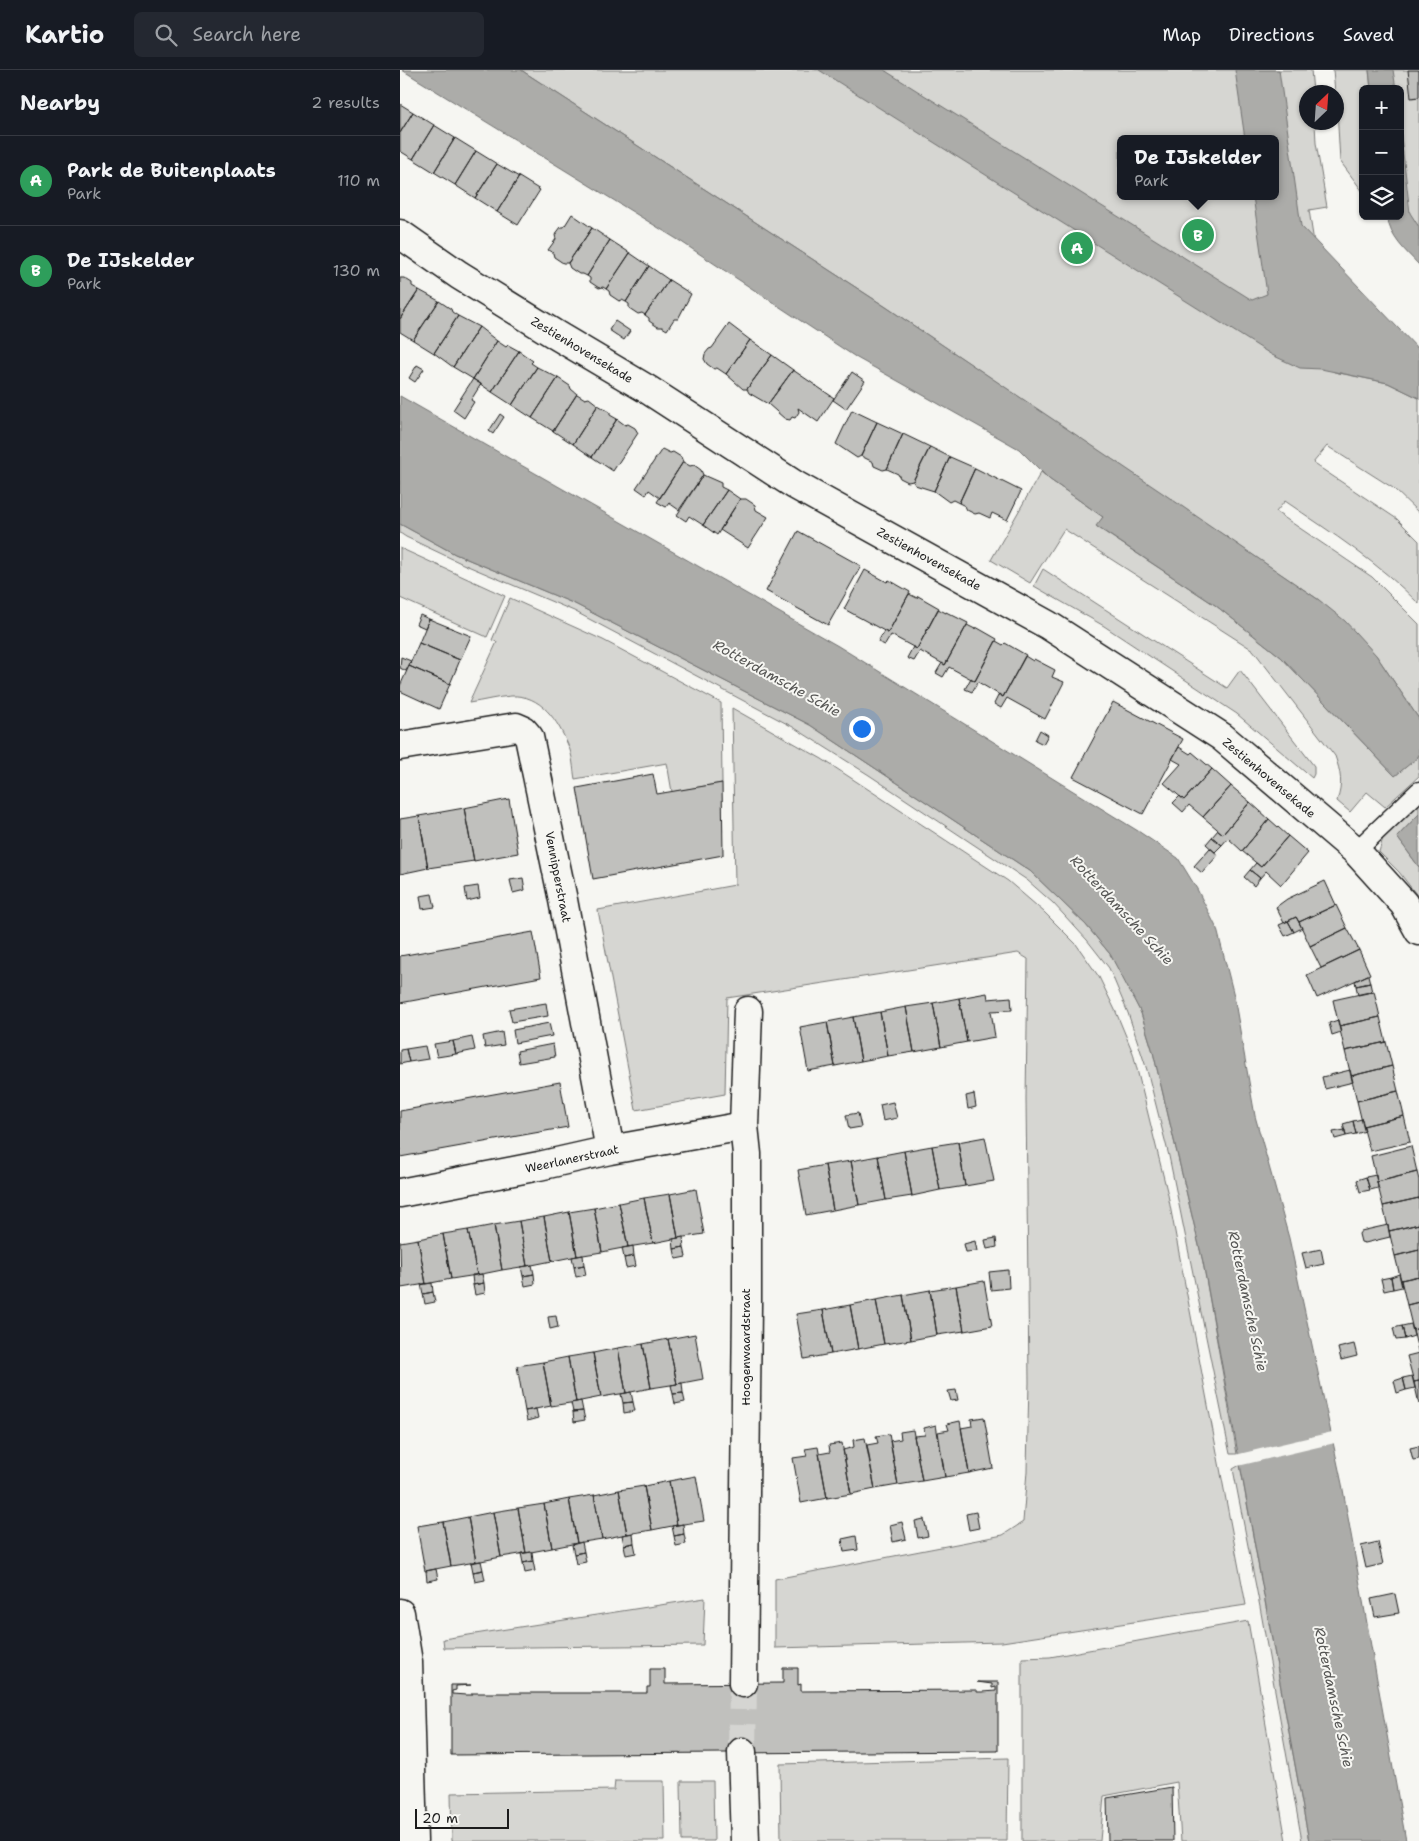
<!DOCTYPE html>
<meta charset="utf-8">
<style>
body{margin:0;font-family:"Shantell Sans",sans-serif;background:#242831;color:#f1f3f6}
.controls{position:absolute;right:15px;top:15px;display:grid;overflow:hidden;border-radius:8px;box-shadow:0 1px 4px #0004}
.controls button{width:45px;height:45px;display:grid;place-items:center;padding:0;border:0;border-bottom:1px solid #363941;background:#171b24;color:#f1f3f6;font:25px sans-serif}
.compass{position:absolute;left:899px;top:15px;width:45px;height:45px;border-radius:50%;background:#171b24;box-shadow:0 1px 4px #0004;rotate:25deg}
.scale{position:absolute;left:15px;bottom:12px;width:94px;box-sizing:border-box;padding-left:5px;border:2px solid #1c1c1c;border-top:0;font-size:14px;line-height:18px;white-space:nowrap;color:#1c1c1c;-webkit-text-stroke:4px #f6f6f2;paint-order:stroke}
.you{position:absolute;left:461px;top:658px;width:18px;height:18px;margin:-12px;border:4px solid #fff;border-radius:50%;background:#1a73e8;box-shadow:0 0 0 8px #1a73e833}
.badge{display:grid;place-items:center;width:32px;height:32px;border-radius:50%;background:#1f6fb2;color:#fff;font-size:16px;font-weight:700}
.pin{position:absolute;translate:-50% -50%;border:2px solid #fff;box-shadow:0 1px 5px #0006}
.popup{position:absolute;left:717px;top:65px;width:162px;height:65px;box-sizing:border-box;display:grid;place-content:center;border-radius:8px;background:#171b24;filter:drop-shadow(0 1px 4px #0005);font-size:16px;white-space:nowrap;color:#9ea1a6}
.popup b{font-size:19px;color:#f1f3f6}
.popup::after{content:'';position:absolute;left:50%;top:100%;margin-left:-10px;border:10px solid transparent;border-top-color:#171b24}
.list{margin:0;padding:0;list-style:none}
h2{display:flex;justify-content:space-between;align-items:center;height:65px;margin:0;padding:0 20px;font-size:21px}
h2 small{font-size:16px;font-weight:400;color:#9ea1a6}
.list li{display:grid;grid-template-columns:32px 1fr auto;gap:15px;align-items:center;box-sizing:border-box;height:90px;padding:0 20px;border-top:1px solid #363941}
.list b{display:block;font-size:19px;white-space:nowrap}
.list p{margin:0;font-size:16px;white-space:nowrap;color:#9ea1a6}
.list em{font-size:16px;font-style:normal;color:#9ea1a6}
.icon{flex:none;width:28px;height:28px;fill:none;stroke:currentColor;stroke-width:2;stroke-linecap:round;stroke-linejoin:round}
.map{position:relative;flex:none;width:1019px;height:1771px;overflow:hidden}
header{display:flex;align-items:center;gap:30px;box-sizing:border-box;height:70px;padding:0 25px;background:#171b24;border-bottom:1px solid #363941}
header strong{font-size:24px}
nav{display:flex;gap:28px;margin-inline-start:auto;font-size:18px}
.search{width:350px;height:45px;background:#242831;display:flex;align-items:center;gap:12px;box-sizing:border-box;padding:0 18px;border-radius:8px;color:#9ea1a6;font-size:19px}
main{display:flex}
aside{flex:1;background:#171b24}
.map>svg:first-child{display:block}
</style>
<header>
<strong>Kartio</strong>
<div class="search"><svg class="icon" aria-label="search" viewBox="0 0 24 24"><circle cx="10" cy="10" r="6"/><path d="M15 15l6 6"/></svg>Search here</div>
<nav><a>Map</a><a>Directions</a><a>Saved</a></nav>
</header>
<main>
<aside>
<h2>Nearby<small>2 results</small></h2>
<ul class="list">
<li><span class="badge" style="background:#2e9e5b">A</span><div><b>Park de Buitenplaats</b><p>Park</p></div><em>110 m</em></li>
<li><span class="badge" style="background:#2e9e5b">B</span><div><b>De IJskelder</b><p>Park</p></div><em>130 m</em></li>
</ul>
</aside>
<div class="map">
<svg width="1019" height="1771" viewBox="0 0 1019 1771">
<rect width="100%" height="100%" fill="#f6f6f2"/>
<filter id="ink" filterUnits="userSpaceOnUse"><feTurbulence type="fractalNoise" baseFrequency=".02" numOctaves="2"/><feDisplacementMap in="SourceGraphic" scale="10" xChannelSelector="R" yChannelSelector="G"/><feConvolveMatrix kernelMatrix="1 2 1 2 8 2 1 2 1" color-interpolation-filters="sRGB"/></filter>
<g filter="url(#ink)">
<path fill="#d6d6d2" stroke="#797977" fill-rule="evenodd" d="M121,0H911L913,22H906V52L915,53L916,73L927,137L909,140L934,302L988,313L1019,328V443L993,418L927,376L913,393L997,449L1019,471V534C979,493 932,463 885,431L876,442L972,507L1019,554V649L976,585L919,530L486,237ZM720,69H876V126H720Z
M933,0H969L971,19H963V122L940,91L936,22H935Z
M985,0H1019V171L1000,121V19H987Z
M641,402L649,409L703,447L697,457L815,535L881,587L995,706L1019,685V706L985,737L967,722L950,742L937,731C943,714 941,703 935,686L853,580L664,459L630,513L591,490Z
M0,454L55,484L175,534L410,655L630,801L686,855L710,884L725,911L741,943L753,982L803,1192L837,1384H830L769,1086L747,1000L728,943L709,898L687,870L653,833L627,810L469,705L393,657L174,541L63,494L6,467L0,463Z
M0,478L105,526L87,567L0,528Z
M643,499L827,618L840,600L914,696V704L912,708L837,644L704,556L634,516Z
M110,528L203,570L321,633L322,713L272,722L267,693L175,709C173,699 173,685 168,675C158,651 141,624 111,626C97,627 83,631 69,633L97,572L92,570Z
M332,638L422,689L608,811L644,842L676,874L699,907L716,942L733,983L768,1125L846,1535L602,1572L375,1578V1509L603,1465L623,1452L627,1401L629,1312L626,1028L628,889L618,883L327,928L325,1024L236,1040L198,840L335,815Z
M1019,727V744L997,767L1019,797V828L999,802L979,782L986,757Z
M840,1395L909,1771H902L860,1537L833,1399Z
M305,1528L303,1575L44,1578L43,1569Z
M848,1551L886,1771H781L777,1712L704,1726L700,1771H622V1588L650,1587Z
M608,1688L607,1771H381L380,1694Z
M215,1711H264L265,1771H52L51,1723L214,1720Z
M281,1711H313L314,1771H282Z"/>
<path fill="#acaca9" stroke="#727271" d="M2,0H121L486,237L764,424L919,530L945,551L976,585L1019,649V685L1017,688L995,706L881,587L815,535L696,456L703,447L649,409L619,379L457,288L280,171Z
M419,0H484L852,230L867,224L853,126H876V69H845L835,0H879L901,156L1019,280V328L988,313L921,299L900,298L872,285Z
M969,0H993L996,19H971Z
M1000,58L1010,143L1019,157V195C1005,180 990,168 987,146H1000Z
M0,326L438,576L738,761L778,788L797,819L817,859L834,926L855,1046L889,1168L942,1414L1006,1771H909L803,1192L753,982L741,943L710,884L686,855L630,801L410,655L175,534L55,484L0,454Z
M1019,744V797L997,767Z"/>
<path fill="#f6f6f2" d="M932,1362L935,1373L838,1396L835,1385Z"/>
<path fill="#c0c0bd" stroke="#1c1c1c" d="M1008,0H1019V27L1011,28Z
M0,34L13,42L0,63Z
M13,42L34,55L13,89L0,81V63Z
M34,55L55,68L34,102L13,89Z
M55,68L76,81L55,115L34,102Z
M76,81L97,94L75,128L55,115Z
M97,94L119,107L97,142L75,128Z
M119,107L140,120L118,155L97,142Z
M172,144L192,158L168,193H163L154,187L153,183L148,180L156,169L155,165L161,157H164Z
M192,158L210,170L187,206L183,204H179L170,198L168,193Z
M210,170L230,183L206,219L203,217L199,218L190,212V208L187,206Z
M230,183L249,196L226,232L222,230L219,231L210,225L209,221L206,219Z
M249,196L269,210L245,245L242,243L238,244L229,238V234L226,232Z
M0,208H4L12,213V216L19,220L0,249Z
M269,210L291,224L278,249H274L267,260L262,257H258L249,251V248L245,245Z
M19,220L39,231L13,270L0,262V249Z
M39,231L51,239L52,242L58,246L34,283L13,270Z
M58,246L79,257L53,297L34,283Z
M215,251L230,261L224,270L209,260Z
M329,254L350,270L326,304L317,298L314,299L307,294L304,289L305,284L309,279L312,278Z
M79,257L97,271L73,309L53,297Z
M350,270L372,285L347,319H343L326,304Z
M97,271L106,277L108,275L119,281L92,322L73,309Z
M119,281L133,291L131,293L137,297L112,335L92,322Z
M372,285L393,300L368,334L349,323L347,319Z
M17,295L24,299L15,312L9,308Z
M137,297L158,308L132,348L112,335Z
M393,300L434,328L418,352L398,338L399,342L395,348L392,347L390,350L385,349L368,334Z
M452,302L465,311L446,339L433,330Z
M158,308L170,316L171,319L177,324L153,361L132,348Z
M73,309L81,314L71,330L74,332L64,348L53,340Z
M177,324L185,329L189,328L198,335L173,374L153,361Z
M198,335L210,342V345L217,349L192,387L173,374Z
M452,340L477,352L461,386L457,388L436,374Z
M100,344L104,347L93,364L89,361Z
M217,349L225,355L228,354L235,358L238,363L213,401L192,387Z
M477,352L503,364L487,399L483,400L474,396L473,392L461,386Z
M503,364L530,377L513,411L508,412L500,408L498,404L487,399Z
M530,377L550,387L534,421L515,415L513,411Z
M262,379L270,383L273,382L281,387L283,392L260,428L249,420L246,425L236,418Z
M550,387L575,398L559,433L553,430L549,432L534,421Z
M283,392L290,396L294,395L301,400L303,405L279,440L269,433L266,437L257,432Z
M575,398L621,421L607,450L592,443L590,448L579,443L575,444L567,440L565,436L559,433Z
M303,405L321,413V417L327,420L303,455L289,446L286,451L277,445Z
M327,420L340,429L317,465L303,455Z
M340,429H346L355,435L356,440L368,447L348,478L320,460Z
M398,461L461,496L428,555L366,521Z
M465,500L487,512L489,510L510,522L488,563L444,539Z
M509,524L517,528L518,526L539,538L517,579L491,565L485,575L478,572L484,561L488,563Z
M538,539L546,543V542L568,553L567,555L545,595L520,581L514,591L507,588L513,577L517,579Z
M20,545L29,549L25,558L16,554Z
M29,549L71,566L60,590L19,573Z
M567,555L575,559L576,557L597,569L575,611L549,597L543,607L536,603L542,593L545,595Z
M596,571L603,575L605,573L626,585L603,627L578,612L572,622L565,619L571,608L575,611Z
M19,573L60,590L50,614L9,596Z
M625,586L633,591L634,589L655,600L652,607L664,612L645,649L607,628L601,638L594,634L599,624L603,627Z
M1,587L11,591L6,601L0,598Z
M9,596L50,614L39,639L0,621V616Z
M713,632L783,669L743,744L673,707Z
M640,660L648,665L643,674L635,670Z
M779,677L790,684L792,682L812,699L784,730L764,713L781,694L772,689Z
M812,699L831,716L803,747L789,735L783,742L773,733L780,726L784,730Z
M253,704L257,724L322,713L323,785L193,809L177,718Z
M831,716L850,732L823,764L803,747Z
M109,729L118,783L74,791L64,738Z
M850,732L869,749L842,781L828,768L822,775L812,767L818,760L823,764Z
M64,738L74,791L28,798L19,746Z
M19,746L28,798L0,804V749Z
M869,749L888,766L861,797L842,781Z
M888,766L908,783L881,815L866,801L860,808L850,800L856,793L861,797Z
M812,767L822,775L815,782L806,774Z
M810,778L818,785L802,803L794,796Z
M850,800L860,808L854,816L844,807Z
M123,808L125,820L113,823L110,810Z
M925,811L936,835L899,852L896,847L884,853L876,837L887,829Z
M78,816L80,828L67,831L65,818Z
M32,824L35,837L22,839L20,826Z
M936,835L947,858L910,876L899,852Z
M896,847L902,858L894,862L888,851Z
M888,851L894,862L885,866L879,855Z
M947,858L959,880L921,898L910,876Z
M133,862L141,907L0,933V886Z
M959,880L970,904L917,928L907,905Z
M968,905L970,913L956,916L955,911Z
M970,913L972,922L958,925L956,916Z
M974,921L980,947L939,956L933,930Z
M587,923L588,929L611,927L612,940L591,941L595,967L567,972L559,928Z
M559,928L567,972L541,977L533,933Z
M146,933L148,946L112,952L109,939Z
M533,933L541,977L514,982L506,937Z
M506,937L514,982L488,986L480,942Z
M480,942L488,986L461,991L453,947Z
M453,947L461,991L435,996L427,952Z
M980,947L986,972L945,981L939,956Z
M938,950L941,962L932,965L929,953Z
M427,952L435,996L408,1001L400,957Z
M149,953L152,966L115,973L113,960Z
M102,962L104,975L85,978L83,966Z
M72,967L75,980L56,984L53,971Z
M53,971L56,984L37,987L34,974Z
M986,972L992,996L951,1006L945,981Z
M153,974L155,987L119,993L117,981Z
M25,976L28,989L9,992L6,979Z
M6,979L9,992L0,994V980Z
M992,996L998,1021L957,1031L951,1006Z
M950,1000L953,1012L925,1019L922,1007Z
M160,1012L168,1057L0,1087V1041Z
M998,1021L1004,1046L963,1056L957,1031Z
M574,1024L576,1037L568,1039L566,1026Z
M493,1032L497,1048L483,1051L480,1035Z
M458,1043L461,1057L449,1059L446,1045Z
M1004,1046L1010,1072L970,1081L963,1056Z
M962,1049L965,1061L956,1064L953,1051Z
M953,1051L956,1064L946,1066L943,1054Z
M945,1060L946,1066L935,1069L933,1062Z
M585,1067L594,1111L565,1116L558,1072Z
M558,1072L565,1116L540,1120L532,1076Z
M532,1076L540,1120L512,1126L504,1081Z
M1011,1076L1017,1102L977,1112L971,1086Z
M504,1081L512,1126L486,1130L478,1086Z
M478,1086L486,1130L459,1135L451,1091Z
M451,1091L459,1135L433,1140L425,1095Z
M425,1095L433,1140L406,1145L398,1100Z
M1017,1102L1019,1110V1128L983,1136L977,1112Z
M976,1105L978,1118L970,1120L966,1107Z
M966,1107L970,1120L960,1122L957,1110Z
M296,1119L304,1164L278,1168L270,1124Z
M270,1124L278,1168L253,1173L244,1128Z
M244,1128L253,1173L228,1177L219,1133Z
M1019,1128V1154L989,1161L983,1136Z
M219,1133L228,1177L202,1182L194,1138Z
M194,1138L202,1182L177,1186L169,1142Z
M169,1142L177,1186L152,1191L144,1147Z
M144,1147L152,1191L127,1196L119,1151Z
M119,1151L127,1196L102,1200L94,1155Z
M1019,1154V1180L995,1186L989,1161Z
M94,1155L102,1200L77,1205L68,1160Z
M988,1155L990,1167L965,1173L961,1172L959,1164L961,1161Z
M68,1160L77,1205L51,1209L43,1164Z
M43,1164L51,1209L26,1214L18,1169Z
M283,1167L284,1177L274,1179L273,1169Z
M596,1168L597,1177L587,1179L585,1170Z
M18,1169L26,1214L1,1218L0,1172Z
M575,1171L577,1181L566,1182L564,1174Z
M233,1176L234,1186L224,1188L222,1178Z
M284,1177L286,1187L276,1189L274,1179Z
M921,1179L924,1194L906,1198L902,1183Z
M1019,1180V1206L1001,1210L995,1186Z
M183,1185L184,1195L174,1197L172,1187Z
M234,1186L236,1196L226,1198L224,1188Z
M132,1195L134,1204L123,1206L121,1197Z
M184,1195L186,1205L176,1207L174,1197Z
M608,1200L609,1218L591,1220L589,1202Z
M82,1204L84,1213L73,1215L72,1205Z
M134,1204L135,1214L125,1216L123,1206Z
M999,1204L1002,1217L993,1219L991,1207Z
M1019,1206V1232L1007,1235L1001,1210Z
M991,1207L993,1219L984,1221L981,1209Z
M584,1211L592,1256L564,1261L556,1216Z
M32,1213L33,1222L23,1224L21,1214Z
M84,1213L85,1223L75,1225L73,1215Z
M556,1216L564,1261L537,1265L530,1220Z
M530,1220L537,1265L511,1270L503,1225Z
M33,1222L35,1232L25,1234L23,1224Z
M503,1225L511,1270L484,1274L476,1230Z
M476,1230L484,1274L458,1279L450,1235Z
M1019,1232V1258L1013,1260L1007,1235Z
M450,1235L458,1279L431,1284L423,1240Z
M423,1240L431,1284L404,1289L396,1244Z
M156,1246L158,1257L150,1259L148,1247Z
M1011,1254L1014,1266L1005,1269L1002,1256Z
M1002,1256L1005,1269L996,1270L993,1258Z
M1019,1258V1285L1013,1260Z
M295,1264L303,1309L277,1314L268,1269Z
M268,1269L277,1314L251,1318L243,1274Z
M243,1274L251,1318L226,1323L218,1278Z
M954,1274L957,1286L941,1290L938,1278Z
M218,1278L226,1323L201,1327L193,1283Z
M193,1283L201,1327L176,1332L168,1287Z
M1019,1283V1311L1014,1312L1007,1286Z
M168,1287L176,1332L151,1336L143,1292Z
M143,1292L151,1336L125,1341L117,1296Z
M1012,1306L1015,1318L1006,1320L1003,1308Z
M1003,1308L1006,1320L997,1323L994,1311Z
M1019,1311V1334L1014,1312Z
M282,1313L283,1323L273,1324L271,1315Z
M556,1320L558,1330L551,1331L548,1321Z
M231,1322L233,1332L223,1333L221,1324Z
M283,1323L285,1332L275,1334L273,1324Z
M181,1331L183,1341L173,1342L171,1333Z
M233,1332L235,1341L224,1343L223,1333Z
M136,1339L138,1348L127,1351L125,1341Z
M183,1341L185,1350L174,1352L173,1342Z
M584,1347L593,1398L569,1403L561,1358L572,1356L571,1349Z
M560,1351L569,1403L545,1407L538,1362L549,1360L547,1354Z
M536,1355L545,1407L522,1411L514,1366L525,1365L524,1358Z
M513,1360L522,1411L498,1415L490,1371L501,1369L500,1362Z
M489,1364L498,1415L475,1419L467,1375L478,1373L476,1366Z
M465,1368L475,1419L451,1424L443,1380L454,1377L453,1370Z
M442,1373L451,1424L427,1428L419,1384L430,1382L429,1375Z
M1019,1376V1389L1013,1390L1010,1378Z
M418,1377L427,1428L401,1433L393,1388L407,1386L405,1379Z
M296,1406L304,1451L277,1455L269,1411Z
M269,1411L277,1455L252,1460L244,1416Z
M244,1416L252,1460L227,1464L219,1420Z
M219,1420L227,1464L202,1469L194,1425Z
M194,1425L202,1469L177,1473L169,1429Z
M169,1429L177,1473L152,1478L144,1434Z
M144,1434L152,1478L126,1483L118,1438Z
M118,1438L126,1483L101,1487L93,1442Z
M93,1442L101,1487L76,1492L68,1447Z
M576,1442L579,1458L569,1460L566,1444Z
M68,1447L76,1492L51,1496L43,1452Z
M524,1449L528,1466L518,1468L515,1451Z
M43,1452L51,1496L25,1501L17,1456Z
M502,1452L506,1469L493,1472L490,1455Z
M283,1454L284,1464L274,1466L272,1456Z
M233,1463L234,1473L224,1475L222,1465Z
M284,1464L286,1474L276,1476L274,1466Z
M456,1466L458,1480L444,1482L442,1469Z
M182,1472L184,1482L174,1484L172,1475Z
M978,1472L983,1494L966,1498L961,1476Z
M234,1473L236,1483L226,1485L224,1475Z
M132,1482L133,1491L123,1493L121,1483Z
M184,1482L186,1492L176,1494L174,1484Z
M81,1491L83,1500L73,1502L71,1492Z
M133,1491L135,1501L125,1503L123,1493Z
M36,1499L38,1509L27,1511L26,1501Z
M83,1500L85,1510L75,1512L73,1502Z
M995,1524L999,1543L975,1547L971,1529Z
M383,1598H398V1615L401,1614V1621L577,1620V1622H582L596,1621V1617L592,1618V1614L577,1612H598V1681L51,1685V1615H71L56,1616V1620L52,1621V1624L66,1625H72V1623H247V1617H250V1599H265V1614L383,1613Z
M772,1717L773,1771H708L707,1728Z"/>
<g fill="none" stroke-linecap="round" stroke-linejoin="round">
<path stroke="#d5d5d2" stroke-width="28" stroke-dasharray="28 14" stroke-linecap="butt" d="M342,1682L343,1613"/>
<g stroke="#1c1c1c" stroke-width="21">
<path id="service" d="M956,781L1019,721"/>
</g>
<g stroke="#1c1c1c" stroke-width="31">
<path id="minor" d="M0,164L59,205L156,265L247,319L395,415L648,555L822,667L956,781L1004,834L1019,861
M0,676L116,657L123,660L129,667L163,830L210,1080
M0,1123L139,1096L210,1080L344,1056
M0,1543L8,1592L13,1771
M343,1613L347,1234V1084L344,1056L348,941
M342,1682L345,1771"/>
</g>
<use href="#service" stroke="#f6f6f2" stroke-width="18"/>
<use href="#minor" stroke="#f6f6f2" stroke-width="28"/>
</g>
</g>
<g text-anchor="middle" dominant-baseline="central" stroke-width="4" stroke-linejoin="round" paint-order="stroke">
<g font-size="12" fill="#1c1c1c" stroke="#f6f6f2">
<text transform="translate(182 280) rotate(31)">Zestienhovensekade</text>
<text transform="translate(529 489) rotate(29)">Zestienhovensekade</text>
<text transform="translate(869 708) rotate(40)">Zestienhovensekade</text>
<text transform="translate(158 807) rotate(79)">Vennipperstraat</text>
<text transform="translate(172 1089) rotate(-12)">Weerlanerstraat</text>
<text transform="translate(346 1277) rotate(-90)">Hoogenwaardstraat</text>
</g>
<g font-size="14" font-style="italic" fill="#565654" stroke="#f6f6f2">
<text transform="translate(377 608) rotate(29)">Rotterdamsche Schie</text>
<text transform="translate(722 840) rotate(47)">Rotterdamsche Schie</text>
<text transform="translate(848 1231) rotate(78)">Rotterdamsche Schie</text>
<text transform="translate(934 1627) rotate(78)">Rotterdamsche Schie</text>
</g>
</g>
</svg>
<div class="controls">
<button>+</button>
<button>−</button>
<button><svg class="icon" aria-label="layers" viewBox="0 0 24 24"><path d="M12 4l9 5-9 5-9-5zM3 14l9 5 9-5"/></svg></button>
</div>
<svg class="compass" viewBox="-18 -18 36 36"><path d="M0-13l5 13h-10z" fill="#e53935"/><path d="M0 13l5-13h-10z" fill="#9ea1a6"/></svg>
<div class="scale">20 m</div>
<div class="you"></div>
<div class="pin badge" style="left:677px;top:178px;background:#2e9e5b">A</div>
<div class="pin badge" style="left:798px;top:165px;background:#2e9e5b">B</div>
<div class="popup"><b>De IJskelder</b>Park</div>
</div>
</main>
